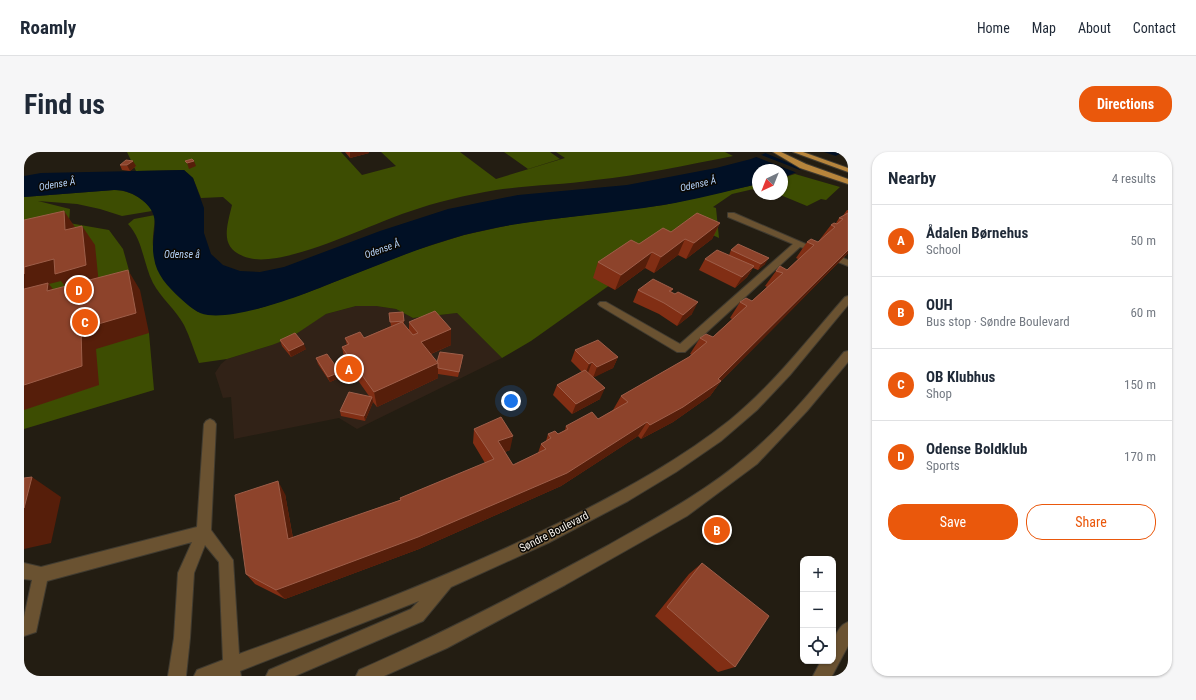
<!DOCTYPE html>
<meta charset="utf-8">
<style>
body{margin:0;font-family:"Roboto Condensed",sans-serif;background:#f6f6f7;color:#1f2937}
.controls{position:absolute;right:12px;bottom:12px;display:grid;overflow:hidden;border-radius:8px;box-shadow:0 1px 3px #0004}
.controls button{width:36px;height:36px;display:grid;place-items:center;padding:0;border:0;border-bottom:1px solid #e0e1e3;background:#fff;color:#1f2937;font:20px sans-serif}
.compass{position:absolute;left:728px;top:12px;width:36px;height:36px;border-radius:50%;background:#fff;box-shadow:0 1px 3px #0004;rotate:223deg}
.you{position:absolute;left:487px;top:249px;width:14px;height:14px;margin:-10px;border:3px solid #fff;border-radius:50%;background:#1a73e8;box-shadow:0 0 0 6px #1a73e833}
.badge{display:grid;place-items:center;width:26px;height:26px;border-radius:50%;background:#ea580c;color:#fff;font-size:13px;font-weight:700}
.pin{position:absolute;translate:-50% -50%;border:2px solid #fff;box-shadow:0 1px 4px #0006}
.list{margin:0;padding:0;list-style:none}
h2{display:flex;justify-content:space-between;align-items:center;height:52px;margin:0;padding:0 16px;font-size:17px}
h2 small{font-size:13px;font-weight:400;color:#747a83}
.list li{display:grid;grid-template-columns:26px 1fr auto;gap:12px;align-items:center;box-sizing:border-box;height:72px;padding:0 16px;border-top:1px solid #e0e1e3}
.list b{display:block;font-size:15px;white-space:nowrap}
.list p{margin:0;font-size:13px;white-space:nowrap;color:#747a83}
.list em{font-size:13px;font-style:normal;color:#747a83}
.actions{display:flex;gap:8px;padding:12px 16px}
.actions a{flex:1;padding:9px 0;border:1px solid #ea580c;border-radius:16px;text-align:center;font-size:14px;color:#ea580c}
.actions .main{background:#ea580c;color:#fff}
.icon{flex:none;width:22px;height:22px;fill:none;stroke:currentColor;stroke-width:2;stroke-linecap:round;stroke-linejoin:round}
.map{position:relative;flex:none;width:824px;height:524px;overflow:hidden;border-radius:16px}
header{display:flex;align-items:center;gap:24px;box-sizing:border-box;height:56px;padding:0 20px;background:#fff;border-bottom:1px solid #e0e1e3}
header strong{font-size:19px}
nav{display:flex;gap:22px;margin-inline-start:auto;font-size:14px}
.intro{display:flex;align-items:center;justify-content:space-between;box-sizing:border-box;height:96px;padding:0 24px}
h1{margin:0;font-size:28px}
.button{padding:10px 18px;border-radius:16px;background:#ea580c;color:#fff;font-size:14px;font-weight:700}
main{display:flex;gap:24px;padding:0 24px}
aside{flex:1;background:#fff;border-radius:16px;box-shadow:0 1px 3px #0004}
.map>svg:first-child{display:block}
</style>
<header>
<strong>Roamly</strong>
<nav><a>Home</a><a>Map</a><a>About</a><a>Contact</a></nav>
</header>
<div class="intro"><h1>Find us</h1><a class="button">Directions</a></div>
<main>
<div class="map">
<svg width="824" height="524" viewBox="0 0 824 524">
<rect width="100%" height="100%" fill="#231d12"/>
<path fill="#312217" d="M332,154H352L372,157L389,166L433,161L478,206L333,277L315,266L210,287L207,245L199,246L191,221L197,212L203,207L248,193L302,162Z"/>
<path fill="#3d4d02" d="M103,0H317L338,23L372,14L357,0H436L472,27L541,6L532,0H701L709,4C663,13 618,23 571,28C538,33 505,33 472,38C442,43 412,50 384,60C347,72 260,116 225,106C195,98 202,78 208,53L199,45L177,46L169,26L160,18L112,19Z
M480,0H526L536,7L504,17Z
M771,22L816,35L802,48L797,47L783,54L754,42H758V26Z
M734,32V36L708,42L689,55L692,56L695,86L669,74L507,189L478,206L433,161L389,166L372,157L352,154H332L302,162L266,186L248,193L203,207L175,211C170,199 166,185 160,173C152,158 137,146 129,131C119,111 119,88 104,72L110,67L131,63C131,73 128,84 129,94C134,126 149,141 174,160L233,157L282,141L389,99L440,83L490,72L640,53Z
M90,38C104,38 121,46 128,59L98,64L76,57L53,52L14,49L46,57L45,71L85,78L99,97L122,179L125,181L130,238L0,277V45Z"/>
<path fill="#011025" d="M744,0H821L758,26V18H734V32C703,39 671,48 639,53C573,64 505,66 440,83C396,95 355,113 313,129C281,142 218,167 184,163C173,162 164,153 156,146C144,135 132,122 130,106C125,82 141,66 118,48C109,41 101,38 90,38L0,45V24L17,21L160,18L169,26L180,56V81L187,102L199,113L216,119L236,120L260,115L356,79L424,57L494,43L603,33L692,16L727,7Z"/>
<path fill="#231d12" d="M739,0H800L815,5L784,19Z
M735,2L781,20L776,22L730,4Z"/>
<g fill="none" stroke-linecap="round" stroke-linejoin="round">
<g stroke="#403b30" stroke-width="2">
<path id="minor" d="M704,61H710L784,93L780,96L776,95L661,200H653L576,154L574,152L576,150H582L656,192L769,92L704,65Z
M817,105L824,108V114L814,110V106Z
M824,144V153L766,223L733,258L697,289L652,320L604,349L524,391L427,435L399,469L271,524H242L245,518L387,457L395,449L216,519L217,524H170L173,518L199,508L195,410L181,393L170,421L166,486L162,524H144L150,486L154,421L168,390L23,429L12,480L0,484V465L8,428L0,427V411L17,415L173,375L180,272L182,269L186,267L190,269L192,272L187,378L209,408L215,502C328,461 439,419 547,365C602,337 657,307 706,268C749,233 784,187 821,145Z
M824,199V210L783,259L733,312L663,364L541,433L423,496L360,524H332L335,518C419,481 500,439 581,395C630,367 680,341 723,304C759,274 790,236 820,200Z
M824,470V494L808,524H789L797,509H809C809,495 809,476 824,470Z"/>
</g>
<g stroke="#403b30" stroke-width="2">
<path id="major" d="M749,0H757L782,12L824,27V32L776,16Z
M769,0H779L824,16V20Z"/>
</g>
<use href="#minor" fill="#6a5231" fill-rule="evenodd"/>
<use href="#major" fill="#b7853c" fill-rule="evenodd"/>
</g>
<path fill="#812e14" d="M321,0H344L345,1L326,6Z
M96,13L112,14L106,19L98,18Z
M823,58H824V101L697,229L686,244L649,270L617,287L614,284L537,334L395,397L261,447L231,432L222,422L261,342L269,386L376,348V346L461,311L449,291L450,277L486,298L481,300L489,313L514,301L517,292L522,289L524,282H534L541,278L542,274L574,267L589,258L597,244L665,205L668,203L666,202L676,186L689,185L708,167L706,166L716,150L728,149L743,135L741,134L752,119L763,118L774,107L772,106L783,90H794L797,86L807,73L812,71L815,66L818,65Z
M696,71L688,87L662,107L654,103L630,121L621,116L591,138L569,126L574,110L615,92L647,80Z
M707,98L741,112L734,118L729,116L723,125L711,136L675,118L681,107L705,103Z
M649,137L647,140L668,162L653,174L635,162L609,150L614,138Z
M379,160L380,172L385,178V170L427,177V193L407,202L413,210L438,209L434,225L414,222V226L353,255L349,250L341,269L317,264L316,259L345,244L321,210L318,195L323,193L321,186H340L367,174L365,161Z
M256,188L282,197L267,205L258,194Z
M551,198L594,205L589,216L569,225L576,247L548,262L529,243L533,233L558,220L547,209Z
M292,206L316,220L317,225L306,230L294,212Z
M678,411L711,515L694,520L631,464L665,422Z"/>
<path fill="#561e0a" d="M326,0H344L345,1L326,6Z
M109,9L112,14L106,19L103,13Z
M170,9L172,14L165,17L163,11Z
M40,59L53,78H41Z
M696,71L688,87L662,107L670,91Z
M58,74L71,93L75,133L46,141L37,129L25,132L39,150L0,138V115Z
M661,87L654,103L630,121L637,105Z
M824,98V101L817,108L697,229L686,244L649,270L617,287L626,273Z
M628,100L621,116L591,138L597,123Z
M745,106L741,112L734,118L737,112Z
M730,114L723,125L711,136L718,125Z
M104,118L116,138L125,181L72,197L75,233L0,258V233L57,177Z
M674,150L668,162L653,174L659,163Z
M427,177V193L397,206V190Z
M280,192L282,197L267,205L265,199Z
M594,205L589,216L569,226L573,215Z
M568,210L564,221L561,223L565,212Z
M414,211V226L353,255L350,240Z
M316,220L317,225L306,230L304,225Z
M581,236L576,247L548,262L552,252Z
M348,245L349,250L341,269L340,264Z
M623,270L614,284L537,334L395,397L261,447L252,438Z
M489,284L486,298L472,303L474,289Z
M8,325L37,345L27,391L0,397V356Z
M254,329L261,342L271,399L264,387Z"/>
<path fill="#8d432b" stroke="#9e5e49" d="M168,7L170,9L163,11L161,9Z
M102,8L109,9L103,13H96Z
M40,59L41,78L58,74L62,113L31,122L30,107L0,115V122V68Z
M673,61L696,71L670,91L661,87L637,105L628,100L597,123L574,110L607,88L615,92L639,76L647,80Z
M824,61V98L694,227L697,229L659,255L626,273L623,270L543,321L394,385L252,438L222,422L211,343L254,329L264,387L377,348L376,346L470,307L450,277L477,265L489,284L474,289L489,313L522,297L517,292L527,286L524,282L531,279L534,282L544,277L542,274L568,260L574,267L604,250L597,244L665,205L683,190L676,186L682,182L689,185L723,154L716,150L722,146L728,149L759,121L752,119L756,114L763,118L790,93L783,90L787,87L794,90L811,75L807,73L810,71L813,72L819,67L815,66Z
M714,92L745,106L737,112L707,98Z
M693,98L730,114L718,125L681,107Z
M104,118L112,161L57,177L58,214L0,233V137L24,131L23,139Z
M629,127L649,137L645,139L651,142L654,140L674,150L659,163L640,151L614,138Z
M411,159L427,177L397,190L414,211L350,240L318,195L325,192L321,186L336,180L340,186L378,170L389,183L394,181L385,170Z
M379,160L380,169L366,170L365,161Z
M271,181L280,192L265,199L256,188Z
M574,188L594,205L573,215L568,210L565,212L551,198Z
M416,200L439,203L435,220L414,216V211L413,210Z
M303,202L316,220L304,225L292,206Z
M561,218L581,236L552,252L533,233Z
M325,240L348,245L340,264L316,259Z
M8,325L0,356V326Z
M678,411L745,464L711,515L643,455Z"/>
<g text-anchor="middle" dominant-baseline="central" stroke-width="3" stroke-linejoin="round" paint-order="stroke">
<g font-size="10" font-style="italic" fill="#b4d2f9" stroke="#0a0804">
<text transform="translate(33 32) rotate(-10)">Odense Å</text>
<text transform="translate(674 32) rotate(-13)">Odense Å</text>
<text transform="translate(358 97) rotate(-20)">Odense Å</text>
<text x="158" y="102">Odense å</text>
</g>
<g font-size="11" fill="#f5f0e9" stroke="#0a0804">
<text transform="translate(530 380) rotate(-27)">Søndre Boulevard</text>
</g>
</g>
</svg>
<div class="controls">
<button>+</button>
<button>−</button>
<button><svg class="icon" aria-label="locate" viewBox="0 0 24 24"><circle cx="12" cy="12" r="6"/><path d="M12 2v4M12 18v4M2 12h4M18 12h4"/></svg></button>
</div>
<svg class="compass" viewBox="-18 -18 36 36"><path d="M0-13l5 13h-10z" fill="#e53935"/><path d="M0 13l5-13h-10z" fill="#747a83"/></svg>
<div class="you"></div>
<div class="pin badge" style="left:325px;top:217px">A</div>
<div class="pin badge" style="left:693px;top:378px">B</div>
<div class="pin badge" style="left:61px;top:170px">C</div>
<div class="pin badge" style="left:55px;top:138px">D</div>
</div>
<aside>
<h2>Nearby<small>4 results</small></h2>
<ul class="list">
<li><span class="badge">A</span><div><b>Ådalen Børnehus</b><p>School</p></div><em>50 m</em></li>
<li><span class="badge">B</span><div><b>OUH</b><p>Bus stop · Søndre Boulevard</p></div><em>60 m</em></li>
<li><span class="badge">C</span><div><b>OB Klubhus</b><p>Shop</p></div><em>150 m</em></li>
<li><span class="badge">D</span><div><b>Odense Boldklub</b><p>Sports</p></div><em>170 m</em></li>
</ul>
<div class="actions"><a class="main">Save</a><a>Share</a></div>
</aside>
</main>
